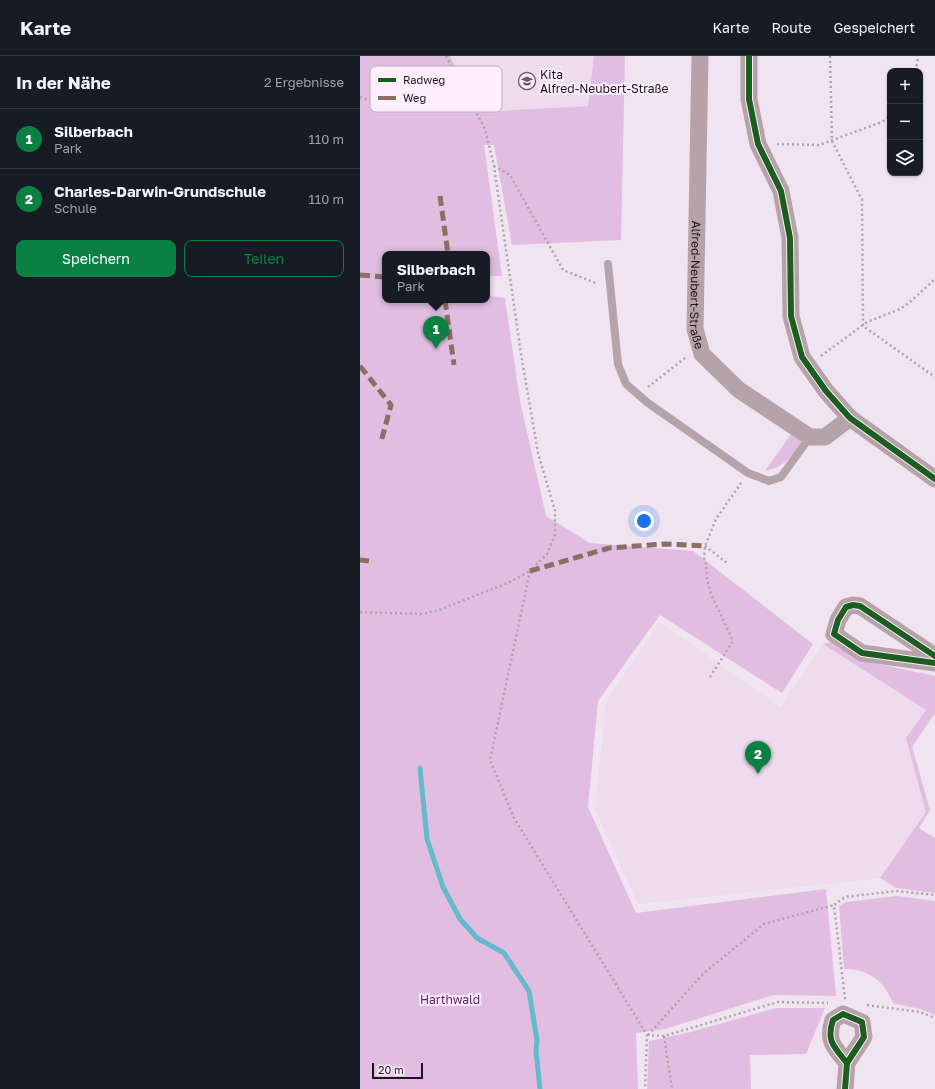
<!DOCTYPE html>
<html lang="de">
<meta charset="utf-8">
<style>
body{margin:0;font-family:"Golos Text",sans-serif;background:#20242c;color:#f1f3f6}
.controls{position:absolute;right:12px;top:12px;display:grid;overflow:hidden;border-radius:8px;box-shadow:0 1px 3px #0004}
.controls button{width:36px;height:36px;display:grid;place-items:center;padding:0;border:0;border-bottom:1px solid #363941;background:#171b24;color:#f1f3f6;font:20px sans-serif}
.scale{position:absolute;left:12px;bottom:10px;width:51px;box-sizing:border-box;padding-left:4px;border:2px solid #1d161d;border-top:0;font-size:11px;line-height:14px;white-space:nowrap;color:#1d161d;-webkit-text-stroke:3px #feeefe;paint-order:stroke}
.you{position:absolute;left:284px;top:465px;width:14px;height:14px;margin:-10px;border:3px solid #fff;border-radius:50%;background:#1a73e8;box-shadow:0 0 0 6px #1a73e833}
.badge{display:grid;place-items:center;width:26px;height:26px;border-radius:50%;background:#0b8043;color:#fff;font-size:13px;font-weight:700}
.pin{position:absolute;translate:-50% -33px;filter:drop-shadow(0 1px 2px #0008)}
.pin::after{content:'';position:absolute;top:21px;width:14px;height:12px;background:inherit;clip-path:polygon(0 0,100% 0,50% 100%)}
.popup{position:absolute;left:22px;top:195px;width:108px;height:52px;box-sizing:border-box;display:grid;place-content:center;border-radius:8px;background:#171b24;filter:drop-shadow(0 1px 3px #0005);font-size:13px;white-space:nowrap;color:#9ea1a6}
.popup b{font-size:15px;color:#f1f3f6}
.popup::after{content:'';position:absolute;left:50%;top:100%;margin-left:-8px;border:8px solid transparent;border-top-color:#171b24}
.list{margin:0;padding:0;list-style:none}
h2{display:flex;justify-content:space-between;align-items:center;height:52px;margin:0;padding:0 16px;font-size:17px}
h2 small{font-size:13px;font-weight:400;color:#9ea1a6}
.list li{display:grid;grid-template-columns:26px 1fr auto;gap:12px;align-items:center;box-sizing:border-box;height:60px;padding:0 16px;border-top:1px solid #363941}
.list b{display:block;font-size:15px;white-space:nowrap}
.list p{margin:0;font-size:13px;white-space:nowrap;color:#9ea1a6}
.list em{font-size:13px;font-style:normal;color:#9ea1a6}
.actions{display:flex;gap:8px;padding:12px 16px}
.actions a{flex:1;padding:9px 0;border:1px solid #0b8043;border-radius:8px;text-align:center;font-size:14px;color:#0b8043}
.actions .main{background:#0b8043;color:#fff}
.icon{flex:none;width:22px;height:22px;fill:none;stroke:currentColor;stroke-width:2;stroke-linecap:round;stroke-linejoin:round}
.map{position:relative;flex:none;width:575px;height:1033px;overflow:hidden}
header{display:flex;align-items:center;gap:24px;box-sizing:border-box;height:56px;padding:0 20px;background:#171b24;border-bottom:1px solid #363941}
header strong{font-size:19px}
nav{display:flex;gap:22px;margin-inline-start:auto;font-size:14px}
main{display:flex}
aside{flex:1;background:#171b24}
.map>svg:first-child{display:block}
</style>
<header>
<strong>Karte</strong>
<nav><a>Karte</a><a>Route</a><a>Gespeichert</a></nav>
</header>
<main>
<aside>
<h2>In der Nähe<small>2 Ergebnisse</small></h2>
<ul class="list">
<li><span class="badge">1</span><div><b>Silberbach</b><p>Park</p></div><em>110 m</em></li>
<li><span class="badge">2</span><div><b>Charles-Darwin-Grundschule</b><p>Schule</p></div><em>110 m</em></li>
</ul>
<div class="actions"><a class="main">Speichern</a><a>Teilen</a></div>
</aside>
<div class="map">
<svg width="575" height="1033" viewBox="0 0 575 1033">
<rect width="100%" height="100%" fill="#efe4ef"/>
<path fill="#eedbee" d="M90,0H234L228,50L117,56Z
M300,566L420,651L463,588L566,654L547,682L566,756L520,822L278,848L235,754L246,645Z"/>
<path fill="#e1bee1" d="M0,0H90L117,56L228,50L234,0H265L261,184L152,189L134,89H124L142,220H127V198H25V244H127V233V240L145,242L160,345L186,460L230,487L333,495L453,588L422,637L300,559L238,645L228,751L276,857L466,833L476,940L414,939L305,973L276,977L278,1033H0Z
M434,374L441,381V388C431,402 422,412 405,415Z
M471,586L496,603L575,620V657L552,691L570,754L559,772L575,782V837L536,832L520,822L566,756L546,682L566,654L463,588Z
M537,840L575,845V959L560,953L533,947C524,925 509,913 484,913L479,850L486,846Z
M416,952H465L446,998L390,999L391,1033H287L289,985L327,977Z"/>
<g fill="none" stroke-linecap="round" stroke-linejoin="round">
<path stroke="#64b9cc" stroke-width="5" d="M60,712L67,783L83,831L100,863L117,882L144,897L169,935L177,984L176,995L180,1033"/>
<path stroke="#aea2a7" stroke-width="2.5" stroke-dasharray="2 3" stroke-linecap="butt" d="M86,0L125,73L134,110L161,298L178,397L195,455V479L187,498L170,515L130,704L154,762L287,979L285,1033
M470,0L472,85L502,144L503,270L575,321
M556,15L558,0
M0,41L24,50L107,42
M417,88L459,89L522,66L530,60
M134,110L150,119L203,214L238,228
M461,300L507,266L540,253L549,247L575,223
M288,331L325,302
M345,490L367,507
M0,556L63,558L79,554L150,526L170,515
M350,621L373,585L351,538L347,523L346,508L344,504L345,490L356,463L381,427
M485,943L474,849L485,841L536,835L575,839
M507,949L560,956L575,962
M287,979L304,980L418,946L468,947
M288,979L343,918L404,868L474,849
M304,980L312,1033"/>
<path stroke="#b6a3a9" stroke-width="8" d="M248,208L258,308L266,328L288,347L388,417L409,425L421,421L450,381"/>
<g stroke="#b6a3a9" stroke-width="17">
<path id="s1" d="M340,0L335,273L342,298L379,334L450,381H465L490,362"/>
<path d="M389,0V43L398,88L421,135L430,182L431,260L442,301L466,335L490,362L575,423"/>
<path d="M575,600L500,550L493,549L486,551L478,564L474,578L502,597L575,607"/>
<path d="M485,1033L487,1007L504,981L502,966L483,958L473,964C466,985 474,991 487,1007"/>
</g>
<path stroke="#8d6e63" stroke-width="5" stroke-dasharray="10 5" stroke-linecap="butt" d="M80,140L88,198
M0,219L25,221
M85,244L94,309
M0,310L31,349L21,386
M0,504L9,505
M170,515L249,492L304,488L345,490"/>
<g stroke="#feeefe" stroke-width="8">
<path id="cycleway" d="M389,0V43L398,88L421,135L430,182L431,260L442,301L466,335L490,362L575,423
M575,600L500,550L493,549L486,551L478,564L474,578L502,597L575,607
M485,1033L487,1007L504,981L502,966L483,958L473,964C466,985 474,991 487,1007"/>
</g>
<use href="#cycleway" stroke="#1b5e20" stroke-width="6"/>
</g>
<defs>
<g id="school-ring" transform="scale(0.9)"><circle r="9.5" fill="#feeefe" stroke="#665e66" stroke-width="1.5"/><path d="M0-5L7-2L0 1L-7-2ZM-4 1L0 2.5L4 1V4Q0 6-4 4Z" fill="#665e66"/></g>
</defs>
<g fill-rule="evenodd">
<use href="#school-ring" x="167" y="25"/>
</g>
<g text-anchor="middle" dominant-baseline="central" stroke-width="4" stroke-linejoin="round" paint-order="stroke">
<g font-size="12" fill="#1d161d" stroke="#feeefe" text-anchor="start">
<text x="180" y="18">Kita<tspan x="180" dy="14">Alfred-Neubert-Straße</tspan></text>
</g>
<g font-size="12" fill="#1d161d" stroke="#feeefe">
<text stroke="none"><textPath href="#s1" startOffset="229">Alfred-Neubert-Straße</textPath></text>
</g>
<g font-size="12" fill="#672069" stroke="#feeefe">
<text x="90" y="943">Harthwald</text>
</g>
</g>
<rect x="10" y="10" width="132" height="46" rx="6" fill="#feeefe" stroke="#baadba" stroke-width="1"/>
<rect x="18" y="22" width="18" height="4" fill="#1b5e20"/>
<rect x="18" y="40" width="18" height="4" fill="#8d6e63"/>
<g font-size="11" fill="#1d161d">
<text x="43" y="28">Radweg</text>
<text x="43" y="46">Weg</text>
</g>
</svg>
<div class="controls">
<button>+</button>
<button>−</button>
<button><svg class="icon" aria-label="layers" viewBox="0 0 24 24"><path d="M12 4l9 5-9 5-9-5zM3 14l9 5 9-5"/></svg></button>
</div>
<div class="scale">20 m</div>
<div class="you"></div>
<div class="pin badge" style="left:76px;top:293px">1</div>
<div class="popup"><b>Silberbach</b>Park</div>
<div class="pin badge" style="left:398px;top:718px">2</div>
</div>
</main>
